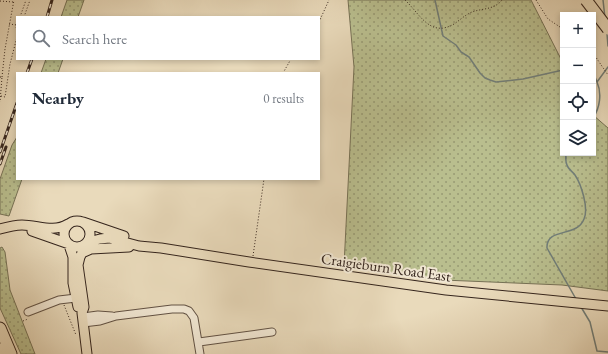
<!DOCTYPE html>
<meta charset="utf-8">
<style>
body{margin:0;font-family:"EB Garamond",serif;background:#f2f2f3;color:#1f2937}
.controls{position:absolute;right:12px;top:12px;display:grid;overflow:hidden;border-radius:0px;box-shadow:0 2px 6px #0003}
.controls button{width:36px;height:36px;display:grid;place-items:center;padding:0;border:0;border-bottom:1px solid #e0e1e3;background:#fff;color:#1f2937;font:20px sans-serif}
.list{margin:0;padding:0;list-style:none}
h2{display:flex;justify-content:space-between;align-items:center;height:52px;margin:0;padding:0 16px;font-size:17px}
h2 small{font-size:13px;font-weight:400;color:#747a83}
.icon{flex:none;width:22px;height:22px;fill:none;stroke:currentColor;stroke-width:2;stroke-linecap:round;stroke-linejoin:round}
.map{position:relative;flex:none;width:608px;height:354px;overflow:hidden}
.search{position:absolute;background:#fff;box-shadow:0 2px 6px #0003;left:16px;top:16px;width:304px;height:44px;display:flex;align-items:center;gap:10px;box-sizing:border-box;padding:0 14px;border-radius:0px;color:#747a83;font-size:15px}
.panel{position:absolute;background:#fff;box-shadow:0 2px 6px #0003;left:16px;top:72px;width:304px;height:108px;border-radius:0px}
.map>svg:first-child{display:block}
</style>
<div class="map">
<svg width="608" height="354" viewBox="0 0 608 354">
<defs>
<pattern id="grass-dots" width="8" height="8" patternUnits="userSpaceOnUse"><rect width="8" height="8" fill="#b9be8e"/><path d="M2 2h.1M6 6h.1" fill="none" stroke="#979a73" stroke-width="1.8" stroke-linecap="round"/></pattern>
</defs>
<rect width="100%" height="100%" fill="#e9dabb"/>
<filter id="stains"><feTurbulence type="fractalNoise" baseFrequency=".005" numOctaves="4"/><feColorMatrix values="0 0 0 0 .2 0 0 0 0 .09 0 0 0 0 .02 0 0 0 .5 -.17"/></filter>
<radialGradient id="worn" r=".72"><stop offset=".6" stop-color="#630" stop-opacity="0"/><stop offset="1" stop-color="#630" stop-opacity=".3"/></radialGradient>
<path fill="url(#grass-dots)" stroke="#777256" d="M67,0H84L78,17H61Z
M348,0H531L563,63V153H593V115L608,128V291L562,285L443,280L344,266L354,67Z
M46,59H63L58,73H41Z
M17,137V179H22L9,216L0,214V179L12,145Z
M2,247L5,252L10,290L35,354H21L0,308V248Z"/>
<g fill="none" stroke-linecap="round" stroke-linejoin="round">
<path stroke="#717e79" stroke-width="1.5" d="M435,0L443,36L456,45L461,52L469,57L480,73L485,78L490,80L496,82L523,79L563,70
M603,0L605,18
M607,34L608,46
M593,72L597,82
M593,118C600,108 602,93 597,82L608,67
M566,153C566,157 565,162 567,165C568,169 572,171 575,175C581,184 589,208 584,219C577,238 546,227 547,248L576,299
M581,307L590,322L597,351L608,352"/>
<g stroke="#625244" stroke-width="9">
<path id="minor" d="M28,312L59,300L76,298
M83,317L98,315L112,316
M83,323L100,321L116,316L172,309H184L189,311L194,318L200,354
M199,342L272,332"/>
</g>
<g stroke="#35251d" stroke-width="11">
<path id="major" d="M64 234a13 13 0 1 1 26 0a13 13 0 1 1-26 0Z
M83,222L124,236
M0,229C7,227 14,225 22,225C38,225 53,233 68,224
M32,231L69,244
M88,242L100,239L109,238L139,246L161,248L249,262L446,290L608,306
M87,243L80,257L78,265L84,307L82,313L87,354
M69,245L73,257V283L78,307
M82,253L91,249L129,247"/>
</g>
<g stroke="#35251d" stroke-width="13">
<path id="highway" d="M0,328L11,354
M0,349L2,354"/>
</g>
<path stroke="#35251d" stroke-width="1" stroke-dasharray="1 2" stroke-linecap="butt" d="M405,0C420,14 430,38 454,24C460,20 465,15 472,12C483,8 494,10 502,0
M536,0L548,19L563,29
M0,1L13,2
M20,17L26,0
M24,17L30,0
M319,22L329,0
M9,24L17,25
M16,28L17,26
M593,53L608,75
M283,73L291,59
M0,77H2L0,102
M2,77L5,49L14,0
M1,96L5,97L10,64L17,37
M253,256L264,179
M64,305L76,335
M23,321L28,319"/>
<use href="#minor" stroke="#f1e7d3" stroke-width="7"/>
<use href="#major" stroke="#e9dabb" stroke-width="9"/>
<use href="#highway" stroke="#e9dabb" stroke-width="11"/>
<g stroke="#35251d" stroke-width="3">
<path id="rail" d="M47,17L52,0
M27,73L32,59
M0,152L17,103
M0,164L6,147"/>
</g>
<use href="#rail" stroke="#f1e7d3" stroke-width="1.5" stroke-dasharray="4.5" stroke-linecap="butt"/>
<g stroke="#35251d" stroke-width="13" stroke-linecap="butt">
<path id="highway-bridge" d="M586,0L608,29"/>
</g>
<use href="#highway-bridge" stroke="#e9dabb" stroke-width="11"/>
</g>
<g text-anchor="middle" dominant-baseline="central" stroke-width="4" stroke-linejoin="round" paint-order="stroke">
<g font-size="15" fill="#35251d" stroke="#f1e7d3">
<text transform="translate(386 267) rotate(8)">Craigieburn Road East</text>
</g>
</g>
<rect width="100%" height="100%" filter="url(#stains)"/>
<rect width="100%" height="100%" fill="url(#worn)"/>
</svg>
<div class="controls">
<button>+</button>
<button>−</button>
<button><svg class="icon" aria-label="locate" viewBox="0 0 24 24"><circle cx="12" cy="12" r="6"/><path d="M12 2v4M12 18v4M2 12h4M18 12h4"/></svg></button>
<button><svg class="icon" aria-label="layers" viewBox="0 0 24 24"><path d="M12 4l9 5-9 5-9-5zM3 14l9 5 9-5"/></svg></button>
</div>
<div class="search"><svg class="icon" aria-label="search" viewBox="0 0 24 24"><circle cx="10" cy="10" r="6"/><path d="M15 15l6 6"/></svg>Search here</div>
<section class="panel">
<h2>Nearby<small>0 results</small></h2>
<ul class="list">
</ul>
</section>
</div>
